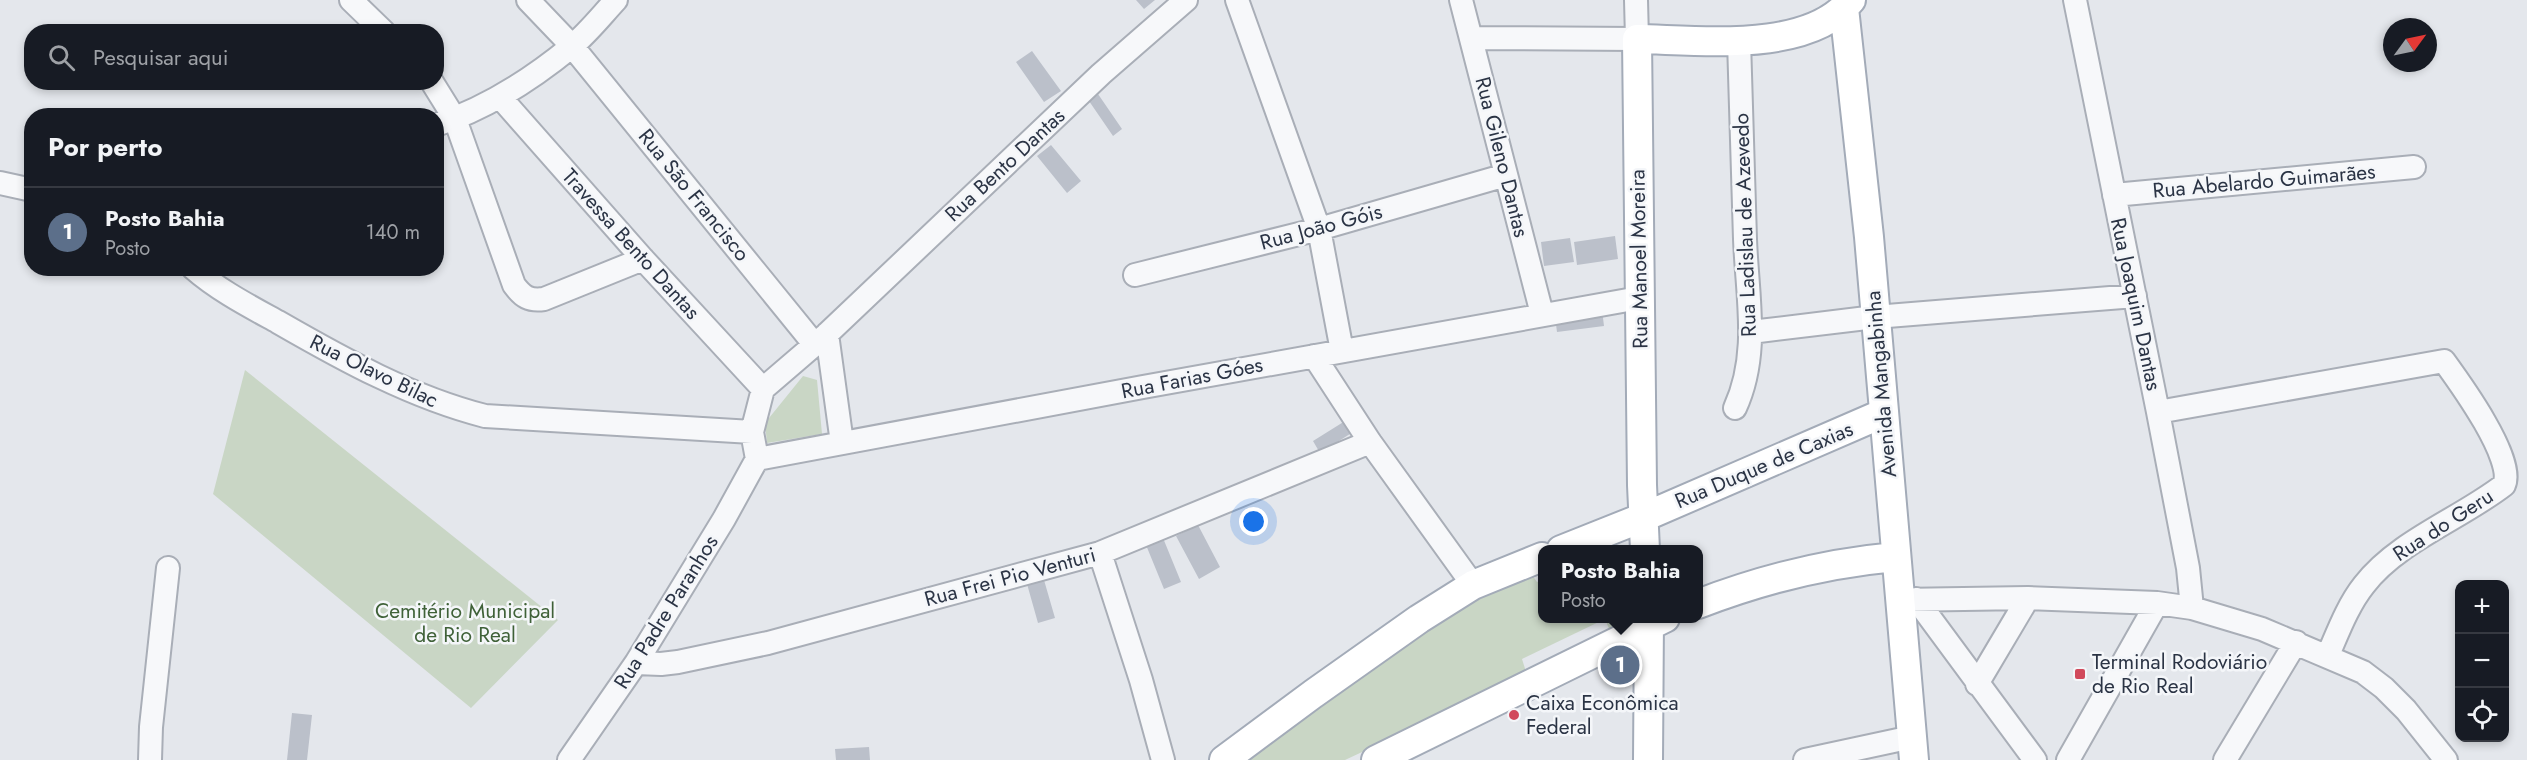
<!DOCTYPE html>
<html lang="pt">
<meta charset="utf-8">
<style>
body{margin:0;font-family:Jost,sans-serif;background:#20242c;color:#f1f3f6}
.controls{position:absolute;right:18px;bottom:18px;display:grid;overflow:hidden;border-radius:12px;box-shadow:0 3px 9px #0003}
.controls button{width:54px;height:54px;display:grid;place-items:center;padding:0;border:0;border-bottom:2px solid #363941;background:#171b24;color:#f1f3f6;font:30px sans-serif}
.compass{position:absolute;left:2383px;top:18px;width:54px;height:54px;border-radius:50%;background:#171b24;box-shadow:0 3px 9px #0003;rotate:57deg}
.you{position:absolute;left:1254px;top:522px;width:21px;height:21px;margin:-15px;border:4px solid #fff;border-radius:50%;background:#1a73e8;box-shadow:0 0 0 9px #1a73e833}
.badge{display:grid;place-items:center;width:39px;height:39px;border-radius:50%;background:#b45309;color:#fff;font-size:20px;font-weight:700}
.pin{position:absolute;translate:-50% -50%;border:3px solid #fff;box-shadow:0 2px 6px #0006}
.popup{position:absolute;left:1538px;top:545px;width:165px;height:78px;box-sizing:border-box;display:grid;place-content:center;border-radius:12px;background:#171b24;filter:drop-shadow(0 2px 4px #0005);font-size:20px;white-space:nowrap;color:#9ea1a6}
.popup b{font-size:22px;color:#f1f3f6}
.popup::after{content:'';position:absolute;left:50%;top:100%;margin-left:-12px;border:12px solid transparent;border-top-color:#171b24}
.list{margin:0;padding:0;list-style:none}
h2{display:flex;justify-content:space-between;align-items:center;height:78px;margin:0;padding:0 24px;font-size:26px}
h2 small{font-size:20px;font-weight:400;color:#9ea1a6}
.list li{display:grid;grid-template-columns:39px 1fr auto;gap:18px;align-items:center;box-sizing:border-box;height:90px;padding:0 24px;border-top:2px solid #363941}
.list b{display:block;font-size:22px;white-space:nowrap}
.list p{margin:0;font-size:20px;white-space:nowrap;color:#9ea1a6}
.list em{font-size:20px;font-style:normal;color:#9ea1a6}
.icon{flex:none;width:33px;height:33px;fill:none;stroke:currentColor;stroke-width:2;stroke-linecap:round;stroke-linejoin:round}
.map{position:relative;flex:none;width:2527px;height:760px;overflow:hidden}
.search{position:absolute;background:#171b24;box-shadow:0 3px 9px #0003;left:24px;top:24px;width:420px;height:66px;display:flex;align-items:center;gap:15px;box-sizing:border-box;padding:0 21px;border-radius:24px;color:#9ea1a6;font-size:22px}
.panel{position:absolute;background:#171b24;box-shadow:0 3px 9px #0003;left:24px;top:108px;width:420px;height:168px;border-radius:24px}
.map>svg:first-child{display:block}
</style>
<div class="map">
<svg width="2527" height="760" viewBox="0 0 2527 760">
<rect width="100%" height="100%" fill="#e4e7ec"/>
<path fill="#c9d6c5" d="M245,370L558,620L471,708L213,494Z
M803,376L817,380L822,434L767,443L765,423Z
M1530,572L1537,582L1542,580V618L1631,619L1610,631L1605,619L1522,659L1527,675L1345,760H1238L1472,595Z"/>
<path fill="#bbc0ca" d="M1136,0H1155L1144,9Z
M1032,51L1061,91L1044,102L1016,62Z
M1098,94L1122,129L1113,136L1089,101Z
M1051,145L1081,181L1067,193L1037,156Z
M1615,236L1618,259L1577,265L1574,242Z
M1570,238L1574,262L1544,266L1541,242Z
M1602,310L1604,326L1557,332L1555,317Z
M1345,421L1353,432L1320,453L1313,441Z
M1198,525L1220,567L1199,579L1176,536Z
M1163,538L1181,582L1164,589L1146,545Z
M1044,580L1055,618L1038,623L1027,584Z
M292,713L312,715L307,760H287Z
M869,747L870,760H836L835,749Z"/>
<g fill="none" stroke-linecap="round" stroke-linejoin="round">
<g stroke="#a9aeb7" stroke-width="26">
<path id="minor" d="M351,0L384,32
M528,0L572,46L815,345
M1237,0L1319,229L1342,351
M1461,0L1542,314
M2075,0L2158,412L2188,568L2192,608
M1472,38L1637,39L1636,0
M432,82L455,119L514,285C523,297 529,301 544,299L643,259
M500,97L643,259L763,389
M436,125C485,109 532,79 571,47C588,33 602,15 616,0
M0,183L32,190
M2114,195L2414,167
M193,268C218,290 249,306 278,322C344,360 411,397 485,416L752,432
M1135,275L1319,229L1506,175
M1751,332L1875,317L2135,296
M827,334L842,443
M1314,356L1370,442L1473,585
M1735,408C1760,354 1747,296 1745,239C1743,173 1741,107 1739,41
M2158,412L2444,361C2460,383 2516,460 2504,485C2460,519 2398,541 2364,585C2348,605 2338,632 2328,655
M757,459L1143,387L1639,298
M757,459L752,432L763,389L827,334L1101,74L1186,0
M1100,553L1141,680L1163,760
M1916,599L2035,760
M1899,600L2028,598L2157,603L2192,608L2262,629L2363,672L2384,688L2406,710L2446,760
M636,663L661,664L678,662L768,643L1100,553L1370,442
M1977,684L2028,598
M150,760L151,727L168,568
M569,760L636,663L724,519L757,459
M1805,760L1912,737
M2068,760L2157,603
M2225,760L2296,642"/>
</g>
<g stroke="#a3abb8" stroke-width="32">
<path id="major" d="M1844,8L1869,237L1914,760
M1561,550L1644,517L1884,413
M1645,550L1642,485L1637,39C1698,40 1809,54 1851,0
M1698,604C1760,580 1828,563 1895,557
M1224,760L1313,694L1419,619L1473,585L1542,557
M1376,760L1665,618
M1648,760L1649,618"/>
</g>
<use href="#minor" stroke="#f7f8fa" stroke-width="22"/>
<use href="#major" stroke="#fff" stroke-width="28"/>
</g>
<g fill="#d1495b" stroke="#f4f6f9" stroke-width="2">
<rect x="2074" y="668" width="12" height="12" rx="3"/>
<circle cx="1514" cy="715" r="6"/>
</g>
<g text-anchor="middle" dominant-baseline="central" stroke-width="5" stroke-linejoin="round" paint-order="stroke">
<g font-size="21" fill="#2b3445" stroke="#f4f6f9">
<text transform="translate(1502 157) rotate(76)">Rua Gileno Dantas</text>
<text transform="translate(1005 165) rotate(-43)">Rua Bento Dantas</text>
<text transform="translate(2264 181) rotate(-5)">Rua Abelardo Guimarães</text>
<text transform="translate(694 195) rotate(51)">Rua São Francisco</text>
<text transform="translate(1745 225) rotate(-92)">Rua Ladislau de Azevedo</text>
<text transform="translate(1321 227) rotate(-15)">Rua João Góis</text>
<text transform="translate(631 244) rotate(48)">Travessa Bento Dantas</text>
<text transform="translate(1639 259) rotate(-91)">Rua Manoel Moreira</text>
<text transform="translate(2136 304) rotate(78)">Rua Joaquim Dantas</text>
<text transform="translate(374 371) rotate(26)">Rua Olavo Bilac</text>
<text transform="translate(1192 378) rotate(-11)">Rua Farias Góes</text>
<text transform="translate(1881 384) rotate(-95)">Avenida Mangabinha</text>
<text transform="translate(1764 465) rotate(-23)">Rua Duque de Caxias</text>
<text transform="translate(2443 525) rotate(-33)">Rua do Geru</text>
<text transform="translate(1010 577) rotate(-15)">Rua Frei Pio Venturi</text>
<text transform="translate(666 612) rotate(-58)">Rua Padre Paranhos</text>
</g>
<g font-size="21" fill="#3f6138" stroke="#f4f6f9">
<text x="465" y="611">Cemitério Municipal<tspan x="465" dy="24">de Rio Real</tspan></text>
</g>
<g font-size="21" fill="#2b3445" stroke="#f4f6f9" text-anchor="start">
<text x="2092" y="662">Terminal Rodoviário<tspan x="2092" dy="24">de Rio Real</tspan></text>
<text x="1526" y="703">Caixa Econômica<tspan x="1526" dy="24">Federal</tspan></text>
</g>
</g>
</svg>
<div class="controls">
<button>+</button>
<button>−</button>
<button><svg class="icon" aria-label="locate" viewBox="0 0 24 24"><circle cx="12" cy="12" r="6"/><path d="M12 2v4M12 18v4M2 12h4M18 12h4"/></svg></button>
</div>
<svg class="compass" viewBox="-18 -18 36 36"><path d="M0-13l5 13h-10z" fill="#e53935"/><path d="M0 13l5-13h-10z" fill="#9ea1a6"/></svg>
<div class="you"></div>
<div class="pin badge" style="left:1620px;top:665px;background:#5c6f8a">1</div>
<div class="popup"><b>Posto Bahia</b>Posto</div>
<div class="search"><svg class="icon" aria-label="search" viewBox="0 0 24 24"><circle cx="10" cy="10" r="6"/><path d="M15 15l6 6"/></svg>Pesquisar aqui</div>
<section class="panel">
<h2>Por perto<small></small></h2>
<ul class="list">
<li><span class="badge" style="background:#5c6f8a">1</span><div><b>Posto Bahia</b><p>Posto</p></div><em>140 m</em></li>
</ul>
</section>
</div>
